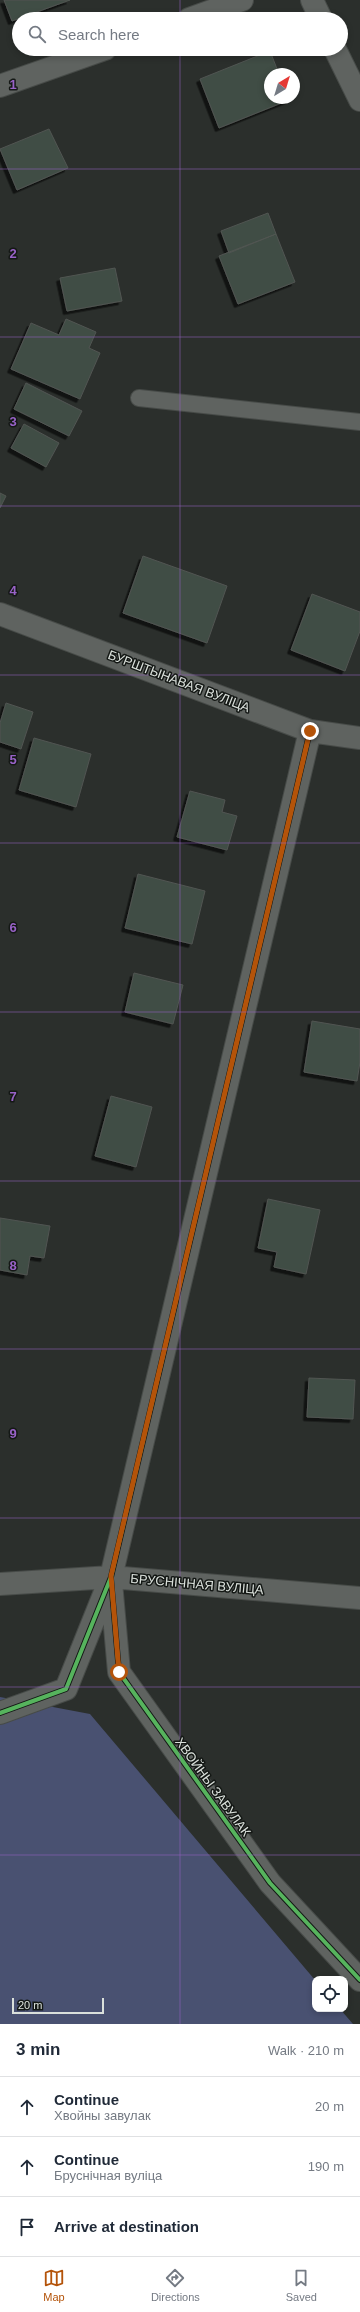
<!DOCTYPE html>
<meta charset="utf-8">
<style>
body{margin:0;font-family:Arial,sans-serif;background:#f6f6f7;color:#1f2937}
.controls{position:absolute;right:12px;bottom:12px;display:grid;overflow:hidden;border-radius:8px;box-shadow:0 2px 6px #0003}
.controls button{width:36px;height:36px;display:grid;place-items:center;padding:0;border:0;border-bottom:1px solid #e0e1e3;background:#fff;color:#1f2937;font:20px sans-serif}
.compass{position:absolute;left:264px;top:68px;width:36px;height:36px;border-radius:50%;background:#fff;box-shadow:0 2px 6px #0003;rotate:38deg}
.scale{position:absolute;left:12px;bottom:10px;width:92px;box-sizing:border-box;padding-left:4px;border:2px solid #dae0db;border-top:0;font-size:11px;line-height:14px;white-space:nowrap;color:#dae0db;-webkit-text-stroke:3px #141815;paint-order:stroke}
.stop{position:absolute;width:12px;height:12px;margin:-9px;border:3px solid #b45309;border-radius:50%;background:#fff}
.stop.end{background:#b45309;border-color:#fff;box-shadow:0 1px 4px #0008}
.list{margin:0;padding:0;list-style:none}
h2{display:flex;justify-content:space-between;align-items:center;height:52px;margin:0;padding:0 16px;font-size:17px}
h2 small{font-size:13px;font-weight:400;color:#747a83}
.list li{display:grid;grid-template-columns:26px 1fr auto;gap:12px;align-items:center;box-sizing:border-box;height:60px;padding:0 16px;border-top:1px solid #e0e1e3}
.list b{display:block;font-size:15px;white-space:nowrap}
.list p{margin:0;font-size:13px;white-space:nowrap;color:#747a83}
.list em{font-size:13px;font-style:normal;color:#747a83}
.icon{flex:none;width:22px;height:22px;fill:none;stroke:currentColor;stroke-width:2;stroke-linecap:round;stroke-linejoin:round}
.map{position:relative;flex:none;width:360px;height:2024px;overflow:hidden}
.search{position:absolute;background:#fff;box-shadow:0 2px 6px #0003;left:12px;right:12px;top:12px;height:44px;display:flex;align-items:center;gap:10px;box-sizing:border-box;padding:0 14px;border-radius:22px;color:#747a83;font-size:15px}
.sheet{height:232px;background:#fff}
nav{display:flex;justify-content:space-around;align-items:center;box-sizing:border-box;height:56px;border-top:1px solid #e0e1e3;background:#fff;font-size:11px;color:#747a83}
nav a{display:grid;justify-items:center;gap:2px}
nav .on{color:#b45309}
.map>svg:first-child{display:block}
</style>
<div class="map">
<svg width="360" height="2024" viewBox="0 0 360 2024">
<defs>
<filter id="shadow"><feDropShadow dx="-3.5" dy="3.5" stdDeviation="0" flood-color="#0009"/></filter>
</defs>
<rect width="100%" height="100%" fill="#2b2f2c"/>
<path fill="#495171" d="M0,1697L90,1714L315,1980V2009H340L353,2024H0Z"/>
<path fill="#404d45" stroke="#515552" filter="url(#shadow)" d="M4,0H70L12,21Z
M270,51L279,74H270V98H289V100L219,128L200,79Z
M49,129L68,168L17,190L0,149Z
M268,213L276,234L229,253L221,231Z
M276,234L295,282L238,304L219,256Z
M115,268L122,301L67,311L60,278Z
M66,319L96,332L89,348L100,353L80,399L11,369L31,323L59,335Z
M26,383L82,411L69,436L14,409Z
M24,424L59,443L46,467L11,448Z
M0,493L6,496L0,508Z
M143,556L227,586L207,643L123,613Z
M312,594L360,612V631L345,671L291,650Z
M6,703L33,712L21,749L0,742V723Z
M34,738L91,754L76,807L19,790Z
M190,791L225,800L222,812L237,816L227,850L177,837Z
M138,874L205,891L192,944L125,928Z
M134,973L183,985L173,1024L125,1012Z
M312,1021L360,1029V1062L357,1081L304,1072Z
M111,1096L152,1107L136,1167L95,1156Z
M268,1199L320,1210L306,1274L274,1267L277,1252L258,1248Z
M0,1218L50,1226L44,1258L30,1256L27,1275L0,1270Z
M309,1378L355,1380L353,1419L307,1417Z"/>
<g fill="none" stroke-linecap="round" stroke-linejoin="round">
<g stroke="#474b48" stroke-width="18">
<path id="lane" d="M139,398L360,422"/>
</g>
<g stroke="#474b48" stroke-width="24">
<path id="street" d="M312,0L321,19
M189,19L242,0
M335,49L360,100
M0,86L105,49
M0,614L310,731L360,738
M111,1582L119,1672L270,1883L360,1980
M0,1584L111,1577L360,1598
M0,1713L66,1689L111,1577L310,731"/>
</g>
<use href="#lane" stroke="#5f6360" stroke-width="16"/>
<use href="#street" stroke="#5f6360" stroke-width="22"/>
<g stroke="#141815" stroke-width="6">
<path id="cycleway" d="M111,1579L119,1672L270,1883L360,1980
M0,1713L66,1689L111,1577L310,731"/>
</g>
<use href="#cycleway" stroke="#56b35d" stroke-width="4"/>
</g>
<g fill="none" stroke-linecap="round" stroke-linejoin="round">
<path stroke="#b45309" stroke-width="5" d="M119,1672L111,1576L310,731"/>
</g>
<path fill="none" stroke="#9862c7" stroke-width="1" stroke-opacity="0.55" d="M180,0V19M180,49V2024M0,169H360M0,337H360M0,506H360M0,675H360M0,843H360M0,1012H360M0,1181H360M0,1349H360M0,1518H360M0,1687H360M0,1855H360"/>
<g text-anchor="middle" dominant-baseline="central" stroke-width="3" stroke-linejoin="round" paint-order="stroke">
<g font-size="13" fill="#dae0db" stroke="#141815">
<text transform="translate(179 681) rotate(21)">БУРШТЫНАВАЯ ВУЛІЦА</text>
<text transform="translate(197 1584) rotate(5)">БРУСНІЧНАЯ ВУЛІЦА</text>
<text transform="translate(213 1787) rotate(54)">ХВОЙНЫ ЗАВУЛАК</text>
</g>
</g>
<g font-size="13" text-anchor="middle" font-weight="bold" fill="#9862c7" stroke="#141815" stroke-width="3" stroke-linejoin="round" paint-order="stroke">
<text x="13" y="89">1</text>
<text x="13" y="258">2</text>
<text x="13" y="426">3</text>
<text x="13" y="595">4</text>
<text x="13" y="764">5</text>
<text x="13" y="932">6</text>
<text x="13" y="1101">7</text>
<text x="13" y="1270">8</text>
<text x="13" y="1438">9</text>
</g>
</svg>
<div class="controls">
<button><svg class="icon" aria-label="locate" viewBox="0 0 24 24"><circle cx="12" cy="12" r="6"/><path d="M12 2v4M12 18v4M2 12h4M18 12h4"/></svg></button>
</div>
<svg class="compass" viewBox="-18 -18 36 36"><path d="M0-13l5 13h-10z" fill="#e53935"/><path d="M0 13l5-13h-10z" fill="#747a83"/></svg>
<div class="scale">20 m</div>
<div class="stop" style="left:119px;top:1672px"></div>
<div class="stop end" style="left:310px;top:731px"></div>
<div class="search"><svg class="icon" aria-label="search" viewBox="0 0 24 24"><circle cx="10" cy="10" r="6"/><path d="M15 15l6 6"/></svg>Search here</div>
</div>
<section class="sheet">
<h2>3 min<small>Walk · 210 m</small></h2>
<ul class="list">
<li><svg class="icon" aria-label="ahead" viewBox="0 0 24 24"><path d="M12 20V5M6 11l6-6 6 6"/></svg><div><b>Continue</b><p>Хвойны завулак</p></div><em>20 m</em></li>
<li><svg class="icon" aria-label="ahead" viewBox="0 0 24 24"><path d="M12 20V5M6 11l6-6 6 6"/></svg><div><b>Continue</b><p>Бруснічная вуліца</p></div><em>190 m</em></li>
<li><svg class="icon" aria-label="arrive" viewBox="0 0 24 24"><path d="M6 21V4h12l-3 4 3 4H6"/></svg><div><b>Arrive at destination</b></div></li>
</ul>
</section>
<nav>
<a class="on"><svg class="icon" aria-label="map" viewBox="0 0 24 24"><path d="M3 6l6-2 6 2 6-2v14l-6 2-6-2-6 2zM9 4v14M15 6v14"/></svg>Map</a>
<a><svg class="icon" aria-label="directions" viewBox="0 0 24 24"><path d="M12 3l9 9-9 9-9-9zM9 14v-3h6M13 9l2 2-2 2"/></svg>Directions</a>
<a><svg class="icon" aria-label="saved" viewBox="0 0 24 24"><path d="M7 4h10v16l-5-4-5 4z"/></svg>Saved</a>
</nav>
